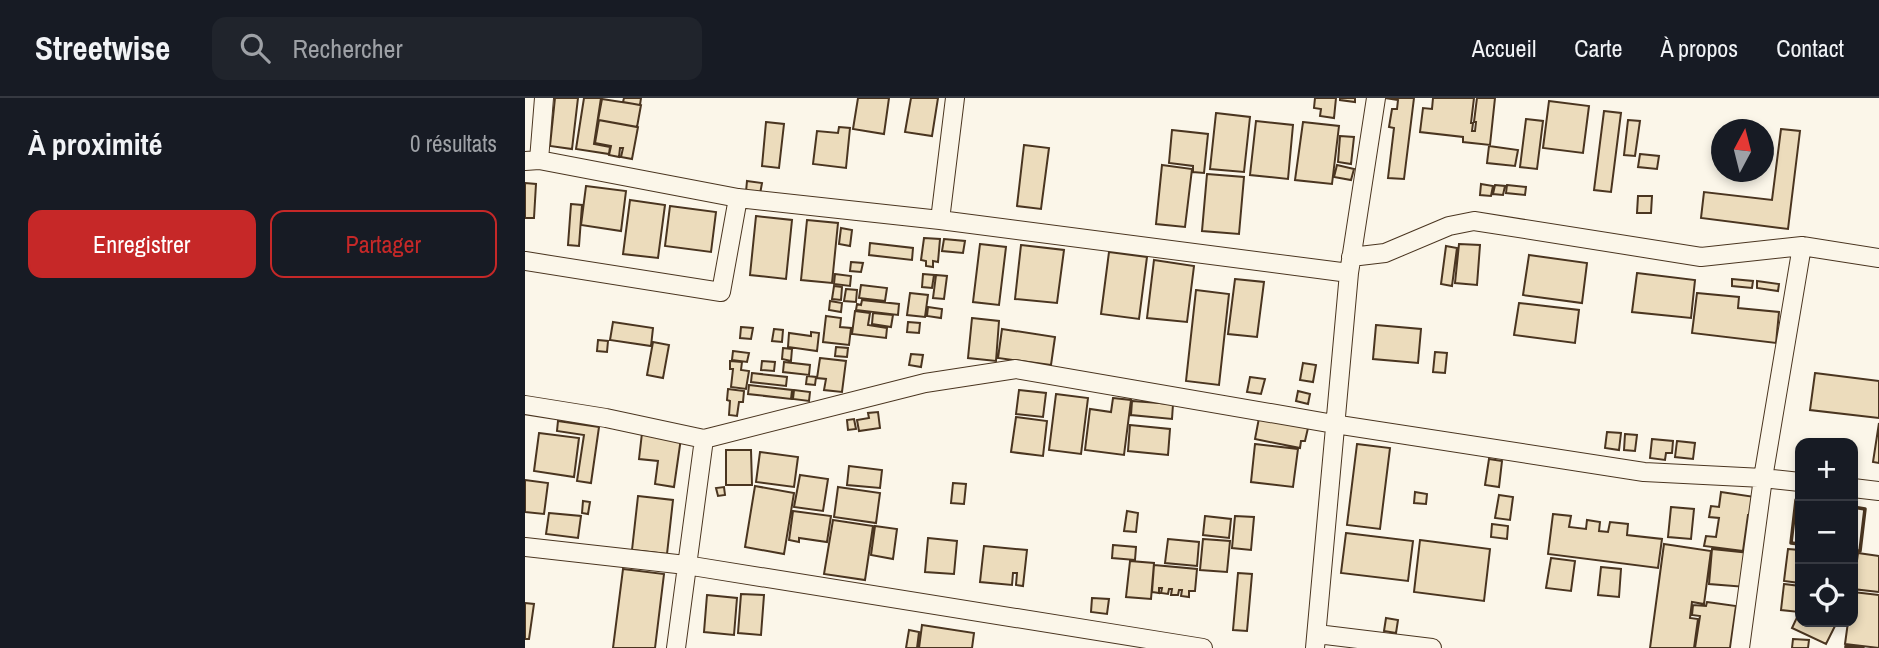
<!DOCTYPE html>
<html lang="fr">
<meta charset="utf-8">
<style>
body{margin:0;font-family:"Archivo Narrow",sans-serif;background:#20242c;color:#f1f3f6}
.controls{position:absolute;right:21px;bottom:21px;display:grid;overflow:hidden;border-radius:14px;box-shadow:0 4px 10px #0003}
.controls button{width:63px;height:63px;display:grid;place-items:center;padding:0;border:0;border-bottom:2px solid #363941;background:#171b24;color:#f1f3f6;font:35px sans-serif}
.compass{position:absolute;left:1186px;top:21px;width:63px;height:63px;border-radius:50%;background:#171b24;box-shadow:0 4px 10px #0003;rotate:7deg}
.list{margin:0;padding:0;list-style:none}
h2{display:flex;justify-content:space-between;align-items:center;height:91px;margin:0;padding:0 28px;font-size:30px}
h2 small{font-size:23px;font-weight:400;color:#9ea1a6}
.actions{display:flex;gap:14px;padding:21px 28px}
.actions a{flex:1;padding:16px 0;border:2px solid #c62828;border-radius:14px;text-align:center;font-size:24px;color:#c62828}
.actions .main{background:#c62828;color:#fff}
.icon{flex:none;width:38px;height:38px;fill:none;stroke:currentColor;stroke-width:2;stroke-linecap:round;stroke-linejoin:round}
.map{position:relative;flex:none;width:1354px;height:550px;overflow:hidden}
header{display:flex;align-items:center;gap:42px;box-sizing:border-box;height:98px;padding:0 35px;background:#171b24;border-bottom:2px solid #363941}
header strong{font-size:33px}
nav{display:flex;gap:38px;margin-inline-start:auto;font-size:24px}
.search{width:490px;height:63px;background:#20242c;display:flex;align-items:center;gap:18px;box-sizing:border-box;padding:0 24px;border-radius:14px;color:#9ea1a6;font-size:26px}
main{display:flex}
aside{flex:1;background:#171b24}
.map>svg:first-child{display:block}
</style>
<header>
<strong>Streetwise</strong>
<div class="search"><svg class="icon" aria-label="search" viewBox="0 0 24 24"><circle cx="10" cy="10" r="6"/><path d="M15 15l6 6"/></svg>Rechercher</div>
<nav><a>Accueil</a><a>Carte</a><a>À propos</a><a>Contact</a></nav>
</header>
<main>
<aside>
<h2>À proximité<small>0 résultats</small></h2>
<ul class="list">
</ul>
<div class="actions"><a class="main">Enregistrer</a><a>Partager</a></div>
</aside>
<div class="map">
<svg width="1354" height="550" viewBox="0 0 1354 550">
<rect width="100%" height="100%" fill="#fbf6e9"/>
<path fill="#ecdcbc" stroke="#4a3520" stroke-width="2" d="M30,0H53L47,51L25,48Z
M59,0H76L69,46L85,49L84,56L51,51Z
M99,0H116L115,7L98,4Z
M333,0H364L359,36L328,31Z
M386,0H413L407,38L380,34Z
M790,0H811L809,20L795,18L796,11L789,10Z
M815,0H830V4L815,2Z
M889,0L879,81L863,80L869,30L864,29L867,11H872L873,2L860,0Z
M908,0H949L946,25H948L947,33H950L951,24H949L952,0H970L965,47L938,44V39L895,34L898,10L907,11Z
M77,1L116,7L112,29L73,22Z
M1024,3L1064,8L1058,55L1018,50Z
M1079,13L1096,15L1086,94L1069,92Z
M691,15L725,19L719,74L685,71Z
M1001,21L1018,23L1012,71L995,69Z
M74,22L113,29L107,61L96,59L98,50H95L94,59L84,57L86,48L70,45Z
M1103,22L1115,23L1110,58L1099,57Z
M731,23L768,27L763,81L725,77Z
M241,24L259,26L254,70L237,68Z
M778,24L814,28L807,86L770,82Z
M314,29L325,30L321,70L288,66L292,33L313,35Z
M1256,31L1275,33L1263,131L1176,120L1179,94L1247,102Z
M647,32L683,36L679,75L668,74V68L644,65Z
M815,38L829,39L826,66L813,64Z
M499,47L524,50L516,111L492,108Z
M964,48L993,52L990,68L962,65Z
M1115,56L1134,58L1132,71L1113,69Z
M637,67L667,71L660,129L631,126Z
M812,67L829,71L826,82L809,79Z
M682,76L719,79L714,136L677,133Z
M222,83L237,85L235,96L221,94Z
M0,85L11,86L9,120H0Z
M956,86L968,88L966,98L955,97Z
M970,87L980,88L978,97L968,96Z
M982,87L1001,89L1000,97L981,95Z
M61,88L101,93L96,133L56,127Z
M1113,98H1127L1126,115H1112Z
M105,102L140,107L133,160L98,156Z
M46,106L57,107L54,148L43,147Z
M145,108L191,114L186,154L140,148Z
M231,118L267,122L261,181L225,177Z
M282,122L313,125L307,185L276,182Z
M316,130L327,132L325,148L314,146Z
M399,140L415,141L413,164L408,163V169L401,168V163L396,162Z
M419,141L440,143L438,155L417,153Z
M345,145L388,150L387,162L344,157Z
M455,146L481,149L474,207L448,204Z
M934,146L955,147L952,187L930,185Z
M496,147L539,152L532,205L490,201Z
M921,148L932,150L927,188L916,186Z
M584,154L622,159L614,221L576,216Z
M1004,157L1062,165L1057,205L998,197Z
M629,162L669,168L662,224L622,220Z
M326,164L338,165L336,174L325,173Z
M1112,175L1170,182L1166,220L1107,214Z
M310,176L326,178L325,188L309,186Z
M398,176L409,177L407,190L397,189Z
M411,177L422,178L419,201L408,200Z
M710,181L739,184L732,239L703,236Z
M1207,181L1228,183L1227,190L1207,188Z
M1232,183L1254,186L1253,193L1232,190Z
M336,187L362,190L360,203L334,200Z
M309,188L317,189L316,202L307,201Z
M321,191L332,192L331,204L319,203Z
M671,192L704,196L694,287L661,283Z
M385,195L403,197L400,219L382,217Z
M1172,195L1214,199L1213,210L1254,214L1251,245L1167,235Z
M337,202L374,206L373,217L331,212L332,206L336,207Z
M305,203L317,205L316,214L304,212Z
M994,205L1054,212L1050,245L989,237Z
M403,209L417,211L416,220L402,218Z
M330,213L345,215L343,227L362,230L361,240L327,236Z
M348,215L368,217L366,229L347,226Z
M301,218L316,220L315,229L326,230L324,247L298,244Z
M447,220L474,223L471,263L443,260Z
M88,224L128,230L126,248L85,242Z
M383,224L395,225L394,235L382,234Z
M851,227L896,231L893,265L848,261Z
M216,229L228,230L226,241L215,240Z
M249,231L258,232L257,244L247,243Z
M477,231L530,239L526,267L473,260Z
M286,234L294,235L292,253L263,249L264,235L286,238Z
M73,242L83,243L82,254L72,253Z
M128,244L144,247L138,280L122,277Z
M311,249L323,250L322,259L310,258Z
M258,250L267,251L266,263L257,261Z
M208,253L224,255L222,264L207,262Z
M910,254L922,255L920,275L908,274Z
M386,256L398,257L396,269L384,267Z
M295,260L321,263L317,294L299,292L301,281L292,280Z
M205,263L217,264L216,272L224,273L221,291L206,289L208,271H205Z
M237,263L250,264L249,273L236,272Z
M259,264L285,267L284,277L258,274Z
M778,265L791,267L788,284L775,282Z
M227,275L262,279L261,288L226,284Z
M1290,275L1354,283V320L1285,312Z
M282,278L291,279L290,287L281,286Z
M725,279L740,281L736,296L722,294Z
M224,287L267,292L266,301L223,296Z
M203,291L219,293L218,304H214L212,318L204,317L205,303L202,302Z
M269,292L285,294L284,303L268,301Z
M494,292L521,295L518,319L491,316Z
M773,293L785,296L783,306L771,303Z
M531,296L563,300L556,356L524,352Z
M588,300L606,302L599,357L560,352L565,311L586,314Z
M607,303L648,306L647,321L606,317Z
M353,314L355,330L334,333L332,322L344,320L343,315Z
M491,319L522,323L518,358L486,354Z
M734,320L783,330L780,343H776L775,350L730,341Z
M329,321L331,331L323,332L322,322Z
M33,323L74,329L66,385L52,383L59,337L32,333Z
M1354,325V365L1348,364Z
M605,327L645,331L643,357L603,353Z
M1082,334L1096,335L1094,352L1080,350Z
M14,335L54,340L49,379L9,373Z
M117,335L156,340L149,389L130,386L133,363L114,361Z
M1100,336L1112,337L1110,353L1099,352Z
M1127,341L1148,343L1147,355H1141L1140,362L1125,360Z
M1152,343L1170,345L1168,361L1150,359Z
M730,346L773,351L768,389L726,384Z
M832,346L865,350L855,431L822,427Z
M201,352H226L227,387H201Z
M235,354L273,359L269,389L231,384Z
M964,361L977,363L974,389L960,387Z
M324,368L357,372L355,390L322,387Z
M275,377L303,381L298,413L269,409Z
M0,382L23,385L19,416L0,414Z
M428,385L441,386L439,406L426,405Z
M230,388L269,395L259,456L220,449Z
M199,389L200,397L193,398L191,390Z
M313,389L355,395L351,425L309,419Z
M890,394L902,396L901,406L889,405Z
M1196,394L1230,399L1227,417H1223L1218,453L1179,448L1181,438L1191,439L1194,420L1184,419L1186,408L1194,409Z
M974,397L988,399L985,422L970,420Z
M113,398L148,402L142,456L107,452Z
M58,403L65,404L63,416L57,415Z
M1146,409L1169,411L1166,441L1143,439Z
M268,413L306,418L302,444L274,440V444L264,442Z
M602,413L613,415L611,434L599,433Z
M24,415L56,418L53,440L21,436Z
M1028,416L1046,418L1044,429L1061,431L1062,422L1075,424L1074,433L1083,434L1085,424L1103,426L1102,437L1137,441L1133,470L1023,456Z
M680,418L706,421L704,440L678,437Z
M710,418L729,419L726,452L707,450Z
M308,422L348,428L340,482L299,476Z
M967,426L983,428L982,441L966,439Z
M350,428L372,431L368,461L346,457Z
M821,435L888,443L883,483L816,475Z
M403,440L432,443L429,476L400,474Z
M643,441L674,444L672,468L640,465Z
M678,441L705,443L702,474L675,472Z
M895,442L965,451L959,503L889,494Z
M1139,446L1186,453L1179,506L1167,504L1165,520L1173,521L1169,550H1125Z
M588,447L611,449L610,462L587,460Z
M459,448L502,452L498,488L491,487L492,475H488L487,487L455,484Z
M1187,451L1225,455L1221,489L1184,486Z
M1263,451L1275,452V485L1259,483Z
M1333,455L1354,458V494L1328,491Z
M1026,460L1050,463L1046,493L1021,490Z
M605,463L629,465L626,501L601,499Z
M629,467L672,471L670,493H664V499L656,498L657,492H654L653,497H646L647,491H644L643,496L636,495L637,490H634V495L627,494Z
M1076,469L1096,471L1094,499L1073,497Z
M98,471L139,476L130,550H88Z
M713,475L727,476L722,533L708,532Z
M1259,486L1275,488L1274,514L1256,512Z
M1328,494L1354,497V550L1320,546L1323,524H1328Z
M216,496L239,497L236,537L213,535Z
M182,497L212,500L209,537L179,534Z
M567,500L584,501L582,516L566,514Z
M1182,504L1211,508L1205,550H1170L1175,518L1167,517L1168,507L1181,508Z
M0,505L9,506L4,541H0Z
M1275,513V524H1312L1301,546L1267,530Z
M861,520L873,522L871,535L859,533Z
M397,527L449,535L447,550H394Z
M384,532L394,534L392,550H381Z
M1268,541L1284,542L1283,550H1267Z"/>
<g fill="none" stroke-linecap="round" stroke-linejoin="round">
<g stroke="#4a3520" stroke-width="20">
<path id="street" d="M14,62L19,0
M0,63L14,62L213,100L415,122L824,175
M415,122L430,0
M826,159L860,155L924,128L949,123L1176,159L1277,148L1354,160
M0,163L196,194L213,100
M0,307L81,320L179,341L400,285L491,271L809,326L1119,374L1238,380L1275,384
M1328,390L1354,393
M0,449L161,467L678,550
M792,536L907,550
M151,550L179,341
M790,550L824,175L851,0
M1215,550L1238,380L1277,148"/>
</g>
<use href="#street" stroke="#fbf6e9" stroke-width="18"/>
<path stroke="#4a3520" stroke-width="3.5" d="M1275,403L1271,402L1266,445L1275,446
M1328,409L1340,411L1335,453H1328
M1321,550V548L1338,550"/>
</g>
</svg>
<div class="controls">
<button>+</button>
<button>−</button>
<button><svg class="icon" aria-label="locate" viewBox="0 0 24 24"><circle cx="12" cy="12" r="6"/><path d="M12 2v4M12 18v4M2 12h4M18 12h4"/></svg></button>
</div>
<svg class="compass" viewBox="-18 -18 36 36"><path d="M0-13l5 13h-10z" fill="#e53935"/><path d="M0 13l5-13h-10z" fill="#9ea1a6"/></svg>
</div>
</main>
